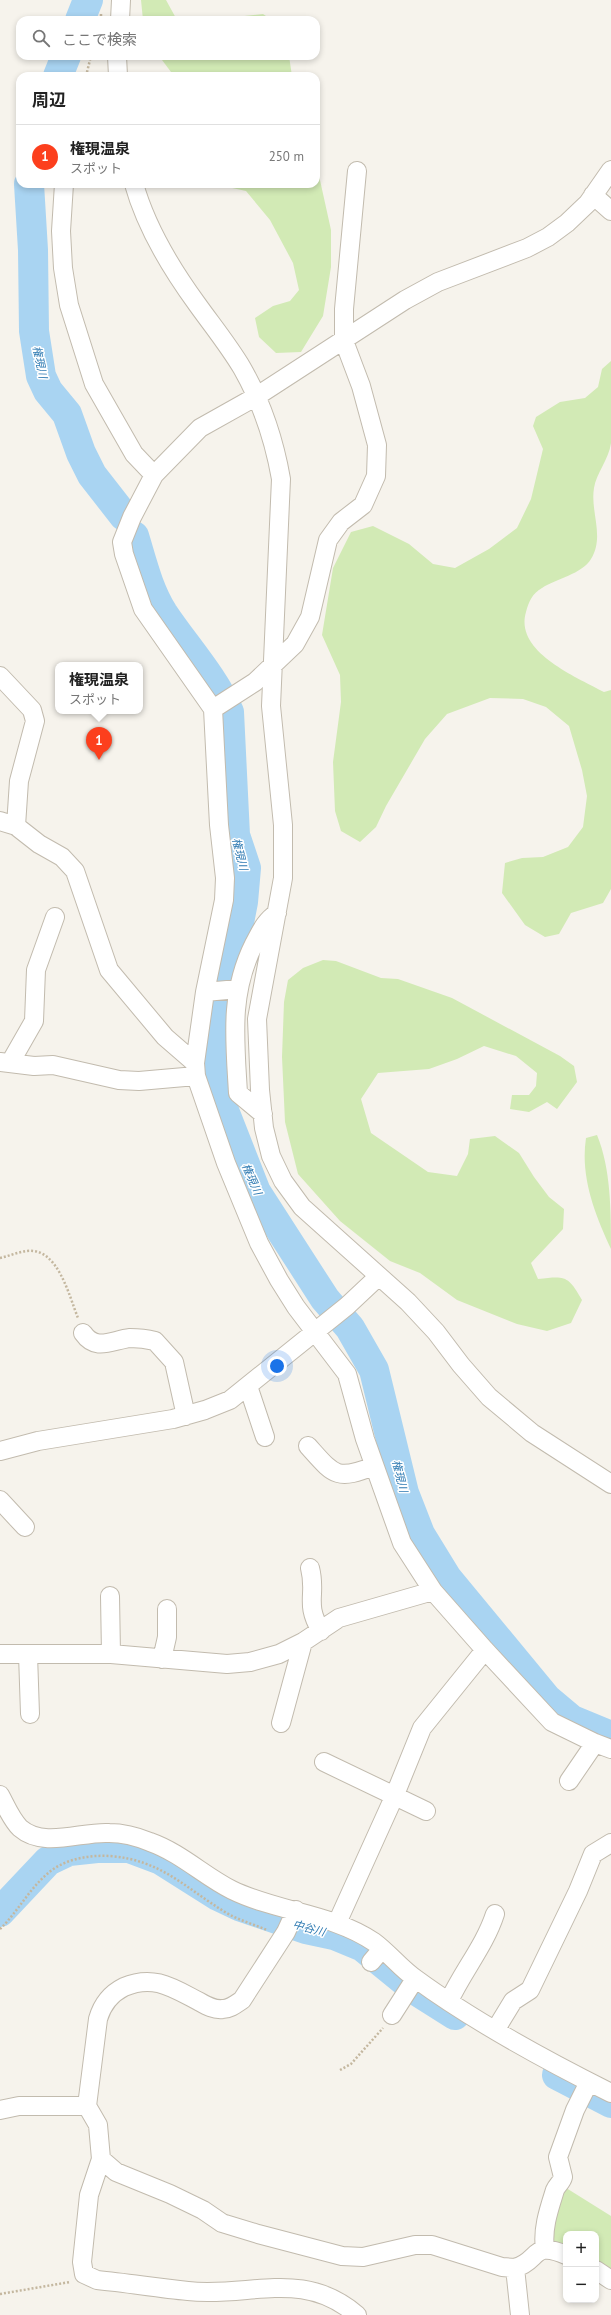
<!DOCTYPE html>
<html lang="ja">
<meta charset="utf-8">
<style>
body{margin:0;font-family:"PT Sans","Noto Sans JP",sans-serif;background:#f6f6f6;color:#222}
.controls{position:absolute;right:12px;bottom:12px;display:grid;overflow:hidden;border-radius:8px;box-shadow:0 2px 6px #0003}
.controls button{width:36px;height:36px;display:grid;place-items:center;padding:0;border:0;border-bottom:1px solid #e0e0e0;background:#fff;color:#222;font:20px sans-serif}
.you{position:absolute;left:277px;top:1366px;width:14px;height:14px;margin:-10px;border:3px solid #fff;border-radius:50%;background:#1a73e8;box-shadow:0 0 0 6px #1a73e833}
.badge{display:grid;place-items:center;width:26px;height:26px;border-radius:50%;background:#fc3f1d;color:#fff;font-size:13px;font-weight:700}
.pin{position:absolute;translate:-50% -33px;filter:drop-shadow(0 1px 2px #0008)}
.pin::after{content:'';position:absolute;top:21px;width:14px;height:12px;background:inherit;clip-path:polygon(0 0,100% 0,50% 100%)}
.popup{position:absolute;left:55px;top:662px;width:88px;height:52px;box-sizing:border-box;display:grid;place-content:center;border-radius:8px;background:#fff;filter:drop-shadow(0 1px 3px #0005);font-size:13px;white-space:nowrap;color:#767676}
.popup b{font-size:15px;color:#222}
.popup::after{content:'';position:absolute;left:50%;top:100%;margin-left:-8px;border:8px solid transparent;border-top-color:#fff}
.list{margin:0;padding:0;list-style:none}
h2{display:flex;justify-content:space-between;align-items:center;height:52px;margin:0;padding:0 16px;font-size:17px}
h2 small{font-size:13px;font-weight:400;color:#767676}
.list li{display:grid;grid-template-columns:26px 1fr auto;gap:12px;align-items:center;box-sizing:border-box;height:64px;padding:0 16px;border-top:1px solid #e0e0e0}
.list b{display:block;font-size:15px;white-space:nowrap}
.list p{margin:0;font-size:13px;white-space:nowrap;color:#767676}
.list em{font-size:13px;font-style:normal;color:#767676}
.icon{flex:none;width:22px;height:22px;fill:none;stroke:currentColor;stroke-width:2;stroke-linecap:round;stroke-linejoin:round}
.map{position:relative;flex:none;width:611px;height:2315px;overflow:hidden}
.search{position:absolute;background:#fff;box-shadow:0 2px 6px #0003;left:16px;top:16px;width:304px;height:44px;display:flex;align-items:center;gap:10px;box-sizing:border-box;padding:0 14px;border-radius:12px;color:#767676;font-size:15px}
.panel{position:absolute;background:#fff;box-shadow:0 2px 6px #0003;left:16px;top:72px;width:304px;height:116px;border-radius:12px}
.map>svg:first-child{display:block}
</style>
<div class="map">
<svg width="611" height="2315" viewBox="0 0 611 2315">
<rect width="100%" height="100%" fill="#f6f3ec"/>
<path fill="#d2eab5" d="M141,0H166L177,20H143Z
M263,14L272,20H234L235,17Z
M159,56H289L292,76H174Z
M316,162L331,230V267L323,316L301,352L276,353L259,337L255,318L273,306L290,301L299,290L293,263L270,220L246,191L214,184H316Z
M611,361C611,387 611,416 611,443C609,459 596,474 594,488C590,512 605,536 591,559C582,574 556,579 542,588C532,594 529,601 526,612C514,652 577,677 604,692L611,690V889L603,903L571,913L559,934L545,937L525,925L502,893L505,863L522,858L543,857L568,847L583,827L587,796L582,770L569,726L546,707L523,699L490,698L447,714L425,739L386,806L376,827L360,842L341,831L335,811L333,762L341,702L340,675L322,635L333,568L351,532L373,526L409,544L433,564L455,568L489,549L517,528L531,499L543,449L533,426L536,417L560,402L585,398L598,387L602,369Z
M323,960L336,961L381,978L398,979L452,998L560,1056L574,1066L577,1082L557,1109L547,1102L529,1112L510,1109L512,1095H529L536,1086L537,1073L516,1056L484,1046L457,1059L429,1069L378,1073L361,1099L371,1133L428,1172L457,1176L468,1154L470,1139L495,1136L519,1153L534,1177L549,1197L564,1209L563,1229L531,1263L538,1279C565,1276 568,1275 582,1300L571,1323L547,1331L517,1324L457,1300L420,1273L390,1261L340,1221L298,1174L285,1122L282,1057L284,1002L288,980L303,968Z
M597,1135C611,1169 611,1211 611,1249C595,1214 580,1177 586,1138Z
M563,2186L611,2216V2273L596,2262V2234H566V2247L549,2239Z"/>
<g fill="none" stroke-linecap="round" stroke-linejoin="round">
<path stroke="#a9d4f2" stroke-width="30" d="M80,20L88,0
M58,76L66,56
M29,184L33,250L34,331L41,376L48,391L67,414L81,453L92,475L124,516
M134,536C142,562 148,589 163,613C185,646 213,676 229,712L235,835L246,868L243,902L236,938L222,979L218,1009V1087L223,1108L256,1192L325,1299L350,1328L374,1370L404,1493L420,1534L447,1578L547,1699L572,1720L611,1736
M0,1912L48,1861L69,1851L97,1848H129L161,1860L218,1896L239,1906L306,1929L334,1935L363,1947L417,1991L455,2015
M557,2075L611,2103"/>
<g stroke="#c2bbae" stroke-width="20">
<path id="minor" d="M120,20L121,0
M117,56L118,76
M611,170L588,203L567,223L548,237L527,248L438,282L405,300L257,396L200,428L154,475L132,517L122,542L124,554L143,609L213,709L219,825L225,878L224,900L205,992L195,1063L196,1076L226,1163L259,1243L279,1280L296,1307L347,1374L365,1439L402,1543L433,1591L485,1650L552,1722L595,1743L611,1749
M64,184L61,231L63,268L69,305L94,384L134,454L154,475
M134,184C146,227 170,267 197,304C212,325 229,346 242,368C262,403 274,439 281,479L271,706L283,825V878L257,1019L260,1090L264,1128L271,1156L283,1181L302,1207L408,1302L436,1332L461,1365L489,1397L532,1433L611,1484
M593,195L611,211
M0,676L32,710L35,721L19,781L16,826L39,844L62,857L75,871L109,970L165,1037L195,1063
M213,709L255,682L295,644L310,617L328,540L341,522L363,505L376,476L377,445L361,386L344,341V309L357,171
M0,821L16,826
M205,992L238,989
M0,1062L34,1066L53,1065L119,1080L139,1081L196,1076
M10,1063L34,1021L36,970L55,917
M263,1114L238,1093C235,1040 229,994 254,944C261,931 265,921 277,913
M83,1333C96,1352 112,1340 130,1338C139,1338 147,1339 155,1341L174,1362L186,1416
M248,1386L265,1437
M308,1446C334,1475 336,1481 374,1466
M0,1451L38,1441L173,1419L205,1410L230,1400L347,1306L379,1276
M0,1500L25,1527
M310,1568C317,1595 304,1603 321,1631
M110,1596L111,1654
M0,1654H111L227,1664L250,1662L279,1654L303,1642L339,1618L433,1591
M28,1654L30,1714
M162,1659L167,1637V1609
M281,1723L303,1642
M324,1762L426,1811
M569,1781L595,1743
M0,1795C6,1806 11,1819 20,1828C44,1849 82,1831 109,1833C122,1833 138,1837 150,1842C181,1853 204,1876 232,1890C277,1912 331,1913 374,1942C389,1953 401,1969 416,1979C476,2023 545,2060 611,2093
M296,1910L286,1932L242,2000C236,2004 230,2009 223,2009C214,2010 207,2006 200,2002C173,1988 154,1974 124,1987C110,1994 102,2005 98,2019L87,2106L98,2125L101,2159L89,2195L82,2262L84,2274L97,2280C128,2283 157,2288 188,2291C250,2298 302,2268 357,2315
M337,1923L394,1797L422,1728L485,1650
M371,1962L382,1949
M449,2001C463,1971 485,1945 495,1914
M392,2015L415,1979
M496,2029L513,2001L530,1990L578,1891L593,1854L611,1843
M0,2110L19,2106H87
M101,2159L116,2172L170,2194L203,2210L222,2223L258,2234L342,2256L363,2257L415,2245H432L502,2267L515,2268C540,2261 531,2240 566,2255
M545,2249C542,2229 549,2209 555,2190C557,2185 562,2182 563,2177L558,2157L575,2110L589,2082
M515,2268L520,2315
M596,2270L611,2280"/>
</g>
<path stroke="#c4b79f" stroke-width="2.5" stroke-dasharray="2 2" stroke-linecap="butt" d="M101,20V13
M86,76L91,56
M0,1258C9,1256 18,1252 27,1251C58,1247 69,1296 78,1318
M0,1929C19,1911 32,1883 55,1868C71,1858 91,1855 110,1856C161,1860 184,1887 225,1912C238,1920 253,1924 267,1930
M340,2070L351,2064L383,2028
M0,2294L70,2282"/>
<use href="#minor" stroke="#fff" stroke-width="18"/>
</g>
<g text-anchor="middle" dominant-baseline="central" stroke-width="3" stroke-linejoin="round" paint-order="stroke">
<g font-size="11" font-style="italic" fill="#2e7ab2" stroke="#fff">
<text transform="translate(40 362) rotate(78)">権現川</text>
<text transform="translate(240 854) rotate(76)">権現川</text>
<text transform="translate(252 1179) rotate(66)">権現川</text>
<text transform="translate(400 1476) rotate(76)">権現川</text>
<text transform="translate(309 1928) rotate(15)">中谷川</text>
</g>
</g>
</svg>
<div class="controls">
<button>+</button>
<button>−</button>
</div>
<div class="you"></div>
<div class="pin badge" style="left:99px;top:760px">1</div>
<div class="popup"><b>権現温泉</b>スポット</div>
<div class="search"><svg class="icon" aria-label="search" viewBox="0 0 24 24"><circle cx="10" cy="10" r="6"/><path d="M15 15l6 6"/></svg>ここで検索</div>
<section class="panel">
<h2>周辺<small></small></h2>
<ul class="list">
<li><span class="badge">1</span><div><b>権現温泉</b><p>スポット</p></div><em>250 m</em></li>
</ul>
</section>
</div>
